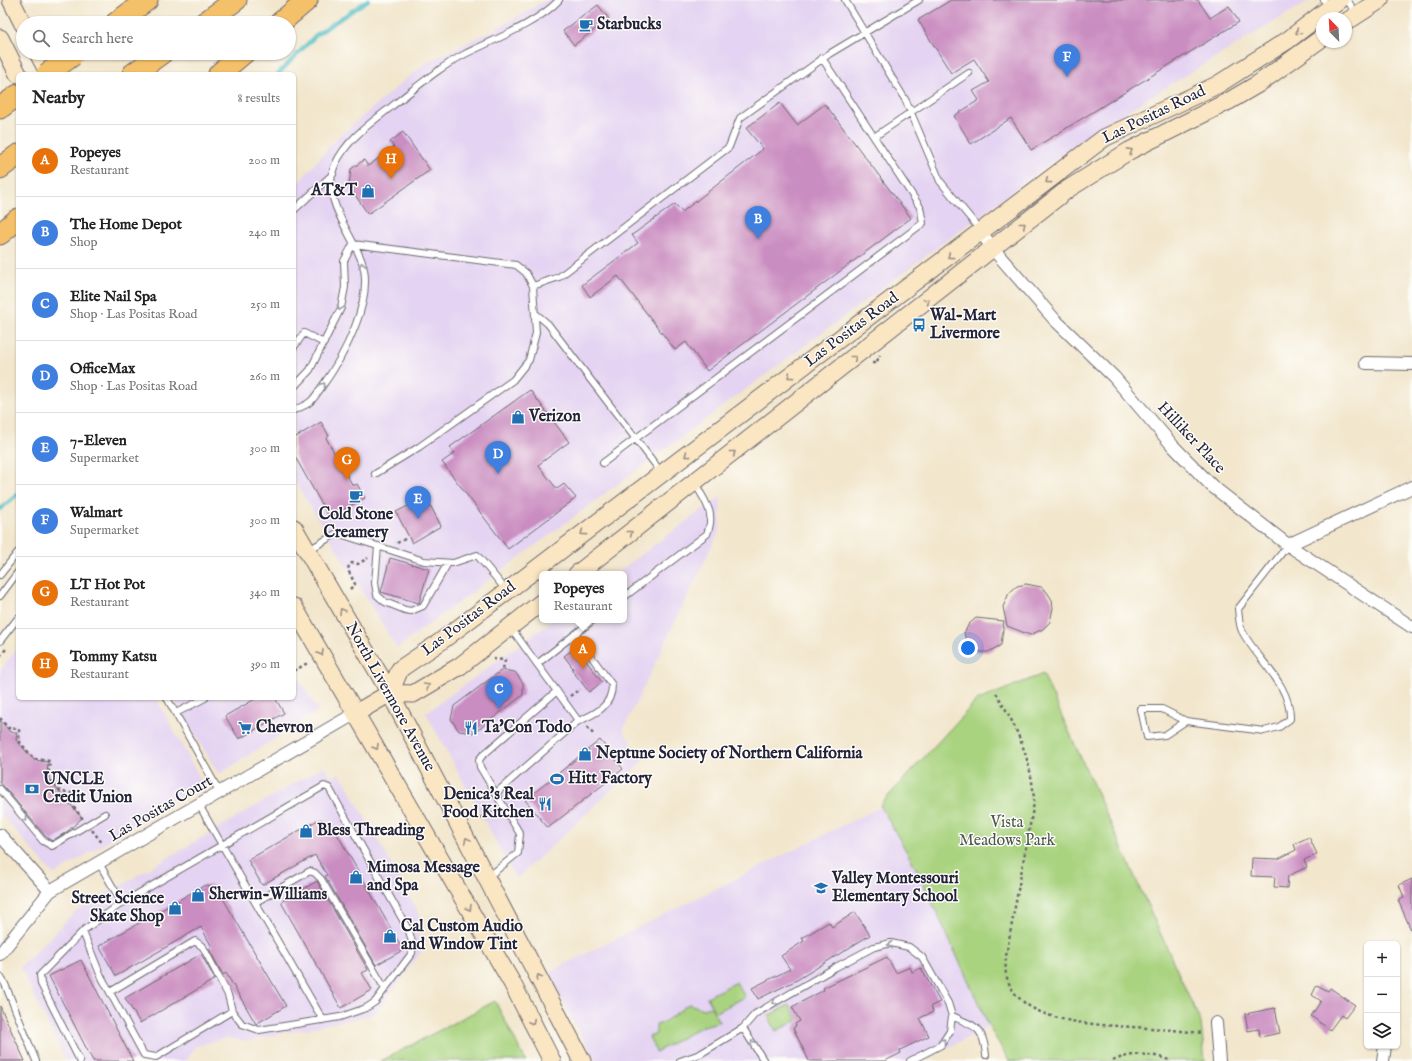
<!DOCTYPE html>
<meta charset="utf-8">
<style>
body{margin:0;font-family:"IM FELL English",serif;background:#f6f6f6;color:#222}
.controls{position:absolute;right:12px;bottom:12px;display:grid;overflow:hidden;border-radius:6px;box-shadow:0 1px 3px #0004}
.controls button{width:36px;height:36px;display:grid;place-items:center;padding:0;border:0;border-bottom:1px solid #e0e0e0;background:#fff;color:#222;font:20px sans-serif}
.compass{position:absolute;left:1316px;top:12px;width:36px;height:36px;border-radius:50%;background:#fff;box-shadow:0 1px 3px #0004;rotate:336deg}
.you{position:absolute;left:968px;top:648px;width:14px;height:14px;margin:-10px;border:3px solid #fff;border-radius:50%;background:#1a73e8;box-shadow:0 0 0 6px #1a73e833}
.badge{display:grid;place-items:center;width:26px;height:26px;border-radius:50%;background:#b45309;color:#fff;font-size:13px;font-weight:700}
.pin{position:absolute;translate:-50% -33px;filter:drop-shadow(0 1px 2px #0008)}
.pin::after{content:'';position:absolute;top:21px;width:14px;height:12px;background:inherit;clip-path:polygon(0 0,100% 0,50% 100%)}
.popup{position:absolute;left:539px;top:571px;width:88px;height:52px;box-sizing:border-box;display:grid;place-content:center;border-radius:6px;background:#fff;filter:drop-shadow(0 1px 3px #0005);font-size:13px;white-space:nowrap;color:#767676}
.popup b{font-size:15px;color:#222}
.popup::after{content:'';position:absolute;left:50%;top:100%;margin-left:-8px;border:8px solid transparent;border-top-color:#fff}
.list{margin:0;padding:0;list-style:none}
h2{display:flex;justify-content:space-between;align-items:center;height:52px;margin:0;padding:0 16px;font-size:17px}
h2 small{font-size:13px;font-weight:400;color:#767676}
.list li{display:grid;grid-template-columns:26px 1fr auto;gap:12px;align-items:center;box-sizing:border-box;height:72px;padding:0 16px;border-top:1px solid #e0e0e0}
.list b{display:block;font-size:15px;white-space:nowrap}
.list p{margin:0;font-size:13px;white-space:nowrap;color:#767676}
.list em{font-size:13px;font-style:normal;color:#767676}
.icon{flex:none;width:22px;height:22px;fill:none;stroke:currentColor;stroke-width:2;stroke-linecap:round;stroke-linejoin:round}
.map{position:relative;flex:none;width:1412px;height:1061px;overflow:hidden}
.search{position:absolute;background:#fff;box-shadow:0 1px 3px #0004;left:16px;top:16px;width:280px;height:44px;display:flex;align-items:center;gap:10px;box-sizing:border-box;padding:0 14px;border-radius:22px;color:#767676;font-size:15px}
.panel{position:absolute;background:#fff;box-shadow:0 1px 3px #0004;left:16px;top:72px;width:280px;height:628px;border-radius:6px}
.map>svg:first-child{display:block}
</style>
<div class="map">
<svg width="1412" height="1061" viewBox="0 0 1412 1061">
<rect width="100%" height="100%" fill="#fdfcf7"/>
<filter id="ink" filterUnits="userSpaceOnUse"><feTurbulence type="fractalNoise" baseFrequency=".025" numOctaves="2"/><feDisplacementMap in="SourceGraphic" scale="8" xChannelSelector="R" yChannelSelector="G"/><feConvolveMatrix kernelMatrix="1 2 1 2 8 2 1 2 1" color-interpolation-filters="sRGB"/></filter>
<filter id="wash" filterUnits="userSpaceOnUse"><feTurbulence type="fractalNoise" baseFrequency=".012" numOctaves="4" result="noise"/><feDisplacementMap in="SourceGraphic" scale="16" xChannelSelector="R" yChannelSelector="G"/><feGaussianBlur stdDeviation="0.9" result="paint"/><feColorMatrix in="noise" values="0 0 0 0 0 0 0 0 0 0 0 0 0 0 0 0 0 1.4 0 .05"/><feComposite in="paint" operator="in"/></filter>
<g filter="url(#wash)">
<rect width="100%" height="100%" fill="#f2e6cc"/>
<path fill="#e4d3f2" d="M546,0H1310L1094,131L397,648L294,480V188L338,137L424,64L505,24Z
M721,496L720,529L623,730L643,761L516,879L426,713L553,620H624V574H615Z
M18,647V698H156L202,782L54,875L0,813V671Z
M294,670L318,711L219,774L173,698H294Z
M324,766L331,777L340,773L424,922L416,926L422,951L375,1014L248,1041L224,1038L195,1047L186,1061H66L20,967L75,912Z
M886,804L989,1026L924,1061H595L547,973Z"/>
<path fill="#a9d37f" stroke="#667a5d" d="M1043,674L1201,1023L1205,1061H1009L989,1026L918,872L880,805L976,701Z
M736,982L745,997L715,1013L707,997Z
M495,1001L526,1061H381Z
M689,1004L703,1009L711,1007L719,1022L703,1026L656,1052L649,1037L656,1034V1025C666,1023 679,1010 689,1004Z
M789,1005L798,1020L776,1031L768,1016Z"/>
<g fill="none" stroke-linecap="round" stroke-linejoin="round">
<path stroke="#4cbbc3" stroke-width="4" d="M278,74L316,35L368,0
M0,509L18,494"/>
</g>
<g id="blocks">
<path fill="#ca8dc1" d="M951,0H1198L1210,18L1229,6L1239,22L1031,150L1011,118L971,144L954,116L979,100L973,91L989,82L974,59L951,73L918,20Z
M598,5L609,19L574,45L563,31Z
M780,103L797,125L825,104L911,218L707,371L686,342L675,350L618,276L590,297L582,285L638,243L632,235L675,204L682,212L763,149L746,128Z
M403,132L430,170L368,214L349,186L351,169L364,160L368,166L394,147L390,142Z
M530,390L569,442L538,465L557,489L564,484L576,498L508,549L442,462L455,453L450,447Z
M321,422L329,436L326,438L353,486L357,484L365,498L329,517L294,455V438Z
M426,497L441,526L412,543L396,512Z
M390,558L429,569L419,603L381,592Z
M1026,584L1041,587L1047,592L1052,600L1053,608L1050,622L1043,629L1030,635L1007,626L1003,607L1009,593L1017,586Z
M976,618L1004,621L1001,645L988,652H980L972,650L967,643L964,633L969,624Z
M576,647L602,682L589,692L572,670L573,668L564,656Z
M502,670L515,672L523,683V695L474,733L459,731L451,719L454,706Z
M257,698H275L284,713L239,739L225,716Z
M0,720L10,732L17,733L16,740L34,760L48,762L47,776L63,796L71,797L70,804L82,818L68,831L52,841L46,837L0,782Z
M600,740L623,769L548,828L525,800Z
M322,820L332,825L403,950L376,965L325,876L327,875L315,855L262,885L248,860L316,821Z
M1309,837L1317,854L1304,860L1307,867L1288,876L1287,888L1274,887L1275,877L1251,876L1252,858L1278,859L1296,850L1294,844Z
M1412,879V932L1398,900L1404,897L1399,885Z
M317,881L368,970L362,973L372,990L341,1008L281,902Z
M205,885L214,886L218,890L286,1006L256,1024L226,973L223,975L209,949L212,947L201,927L116,976L99,946Z
M855,912L870,935L797,980L758,999L752,988L790,969L781,956L804,941L802,938L829,922L832,927Z
M201,954L215,979L140,1023L125,998Z
M887,957L896,973L910,967L912,972L921,968L940,1002L931,1006L933,1012L920,1018L929,1036L900,1050L901,1053L885,1061H809L793,1028L796,1026L795,1024L800,1021L792,1007L824,990L823,988Z
M81,960L133,1061H93L49,976Z
M1317,985L1328,991L1330,988L1355,1005L1345,1018L1341,1015L1330,1030L1311,1016L1321,1001L1312,995Z
M0,1006L25,1061H0Z
M1275,1008L1280,1033L1260,1037L1259,1029L1248,1031L1245,1014Z"/>
</g>
</g>
<g filter="url(#ink)">
<use href="#blocks" fill-opacity="0" stroke="#6b676e" stroke-width="1"/>
<g fill="none" stroke-linecap="round" stroke-linejoin="round">
<g stroke="#6b676e" stroke-width="8">
<path id="lane" d="M845,0L906,101L940,181L980,230
M1324,0L1337,18
M1347,0L1356,13
M874,137L969,73
M294,210L333,174
M353,244L516,265L526,273L533,286L559,277L729,147L740,118L829,54L919,0
M535,313L548,324L661,472
M294,347L304,333L324,343
M294,387L310,370L341,308L345,287L344,261L353,244
M294,410C299,408 306,405 310,402C314,399 318,392 321,388C343,358 375,299 362,262C352,233 320,198 335,165C347,138 374,121 396,103C418,86 440,67 465,54C493,40 538,23 559,0
M603,463L923,223L920,207L822,58
M375,474L419,447L513,380L529,360L536,333L533,286
M378,546L375,583L377,595L385,602L405,610L411,611L423,606L448,563
M309,550L337,533L424,561L453,563L477,555L506,590
M0,575L18,552
M0,596L18,572
M624,597L707,534C716,512 705,502 695,483
M575,634L612,685C612,707 595,714 577,722
M0,641L18,618
M537,664L593,620
M167,698L220,793
M176,713L205,698
M1186,721L1165,735L1147,737L1141,709H1162L1186,721L1264,731L1279,727L1290,719C1291,684 1257,660 1242,631C1239,625 1239,616 1238,609L1288,545
M0,789L43,841L52,846L105,814
M496,793L577,722V719L511,628
M199,805L323,1020
M99,863L122,903
M488,877L518,853L520,834L480,767L479,760L482,756L557,691
M256,902L310,871L315,873L321,879L385,989
M83,932L100,974L144,1055L156,1057L232,1011
M0,976L5,984L36,1061
M952,1016C976,1027 983,1026 986,1055
M743,1028L764,1061
M80,1061L41,984L40,975L84,930L122,903L324,786L329,788L409,931L413,946L412,953L375,1002L366,1008L340,1017L259,1030L242,1024L232,1011L228,995L203,947L195,941L110,992
M680,1061L700,1054L743,1028L755,1014L836,967L874,947L891,943L909,947L922,957L948,1003L952,1016L950,1031L941,1045L910,1061"/>
</g>
<g stroke="#6b676e" stroke-width="14">
<path id="street" d="M981,232L993,249L1055,320L1114,377L1173,446L1212,486L1288,545L1412,627
M1366,363L1412,364
M1288,545L1412,487
M0,835L50,891
M0,954L50,891L356,713
M1216,1023L1219,1061
M1383,1061L1385,1046"/>
</g>
<g stroke="#6b676e" stroke-width="19">
<path id="secondary" d="M11,0L23,24
M1346,22L1380,0
M0,38L18,74
M38,53L49,74
M294,528L390,693L582,1061
M577,574L1068,189L1129,151L1229,101L1258,84L1322,38
M294,607L512,983L552,1061
M390,693L400,669L440,642L1104,138L1217,85L1288,40L1340,0
M356,713L390,693L413,694L460,666L542,602"/>
</g>
<g stroke="#6b676e" stroke-width="23">
<path id="highway" d="M116,23L147,0
M204,23L236,0
M280,23L307,0
M133,74L162,53
M219,74L244,53
M0,108L18,95
M0,168L18,155
M0,234L18,219"/>
</g>
<path stroke="#6b676e" stroke-width="2.5" stroke-dasharray="3 3" stroke-linecap="butt" d="M872,363H876L880,355
M397,543L407,538
M350,589L355,584L348,570L349,565L352,563L358,564L368,558
M0,656L6,649
M493,659L505,660L503,669
M294,671L309,662
M996,693C1017,726 1033,764 1034,803L1006,956C1006,961 1005,968 1006,974C1017,1024 1093,1024 1132,1027C1156,1028 1179,1031 1203,1033
M570,696L580,689
M0,718L8,728L19,729V741L34,759L50,761L48,777L61,792L73,793L72,805L83,819
M587,727L595,736
M490,813L497,809
M480,818L484,816
M92,830L103,844
M1113,1061C1130,1052 1154,1053 1171,1061"/>
<use href="#lane" stroke="#fff" stroke-width="6"/>
<use href="#street" stroke="#fff" stroke-width="12"/>
<use href="#secondary" stroke="#fbe6c3" stroke-width="17"/>
<use href="#highway" stroke="#f4c16a" stroke-width="21"/>
<g stroke="#6b676e" stroke-width="23" stroke-linecap="butt">
<path id="highway-bridge" d="M47,74L73,55"/>
</g>
<use href="#highway-bridge" stroke="#f4c16a" stroke-width="21"/>
</g>
<defs><path id="oneway-chevron" d="M-2-3.5L2.5 0L-2 3.5" fill="none" stroke-width="1.6" stroke-linecap="round" stroke-linejoin="round"/></defs>
<g stroke="#998e86">
<use href="#oneway-chevron" transform="translate(1298 32) rotate(142)"/>
<use href="#oneway-chevron" transform="translate(1130 151) rotate(-29)"/>
<use href="#oneway-chevron" transform="translate(1048 181) rotate(143)"/>
<use href="#oneway-chevron" transform="translate(1023 225) rotate(-39)"/>
<use href="#oneway-chevron" transform="translate(950 256) rotate(143)"/>
<use href="#oneway-chevron" transform="translate(927 301) rotate(-38)"/>
<use href="#oneway-chevron" transform="translate(854 358) rotate(-38)"/>
<use href="#oneway-chevron" transform="translate(790 376) rotate(143)"/>
<use href="#oneway-chevron" transform="translate(733 453) rotate(-38)"/>
<use href="#oneway-chevron" transform="translate(687 455) rotate(143)"/>
<use href="#oneway-chevron" transform="translate(583 533) rotate(143)"/>
<use href="#oneway-chevron" transform="translate(630 533) rotate(-38)"/>
<use href="#oneway-chevron" transform="translate(342 611) rotate(-120)"/>
<use href="#oneway-chevron" transform="translate(321 653) rotate(60)"/>
<use href="#oneway-chevron" transform="translate(427 686) rotate(-31)"/>
<use href="#oneway-chevron" transform="translate(376 747) rotate(60)"/>
<use href="#oneway-chevron" transform="translate(467 840) rotate(-118)"/>
<use href="#oneway-chevron" transform="translate(469 908) rotate(60)"/>
<use href="#oneway-chevron" transform="translate(539 977) rotate(-117)"/>
<use href="#oneway-chevron" transform="translate(532 1022) rotate(63)"/>
</g>
<g stroke="#9c9ca7">
<use href="#oneway-chevron" transform="translate(362 265) rotate(-101)"/>
<use href="#oneway-chevron" transform="translate(340 308) rotate(108)"/>
<use href="#oneway-chevron" transform="translate(323 385) rotate(-53)"/>
<use href="#oneway-chevron" transform="translate(25 819) rotate(51)"/>
<use href="#oneway-chevron" transform="translate(890 945) rotate(178)"/>
<use href="#oneway-chevron" transform="translate(775 1002) rotate(150)"/>
<use href="#oneway-chevron" transform="translate(943 1041) rotate(-51)"/>
<use href="#oneway-chevron" transform="translate(753 1043) rotate(-122)"/>
</g>
</g>
<defs>
<g id="cafe-bare" transform="scale(1.08)"><path d="M-5.5-4.5H6V0H3Q3 3.5 0 3.5H-2.5Q-5.5 3.5-5.5 0ZM3-3.2v2h1.7v-2ZM-6 4.5H4V6H-6Z" fill="#1f6fb2" stroke="#fdfcf7" stroke-width="2.5" paint-order="stroke"/></g>
<g id="shop-bare" transform="scale(1.08)"><path d="M-5-2.5h2.3a2.7 3.5 0 0 1 5.4 0H5L5.5 6h-11ZM-1.5-2.5h3a1.5 2.3 0 0 0-3 0Z" fill="#1f6fb2" stroke="#fdfcf7" stroke-width="2.5" paint-order="stroke"/></g>
<g id="bus-bare" transform="scale(1.08)"><path d="M-5-6H5V4H4V6H2V4H-2V6H-4V4H-5ZM-3.5-4V0h7V-4ZM-3.5 1.2v1.5H-2V1.2ZM2 1.2v1.5H3.5V1.2Z" fill="#1f6fb2" stroke="#fdfcf7" stroke-width="2.5" paint-order="stroke"/></g>
<g id="supermarket-bare" transform="scale(1.08)"><path d="M-6-5.5h2.5l.6 2H6L4.5 2H-2.5L-4.4-4H-6ZM-1.5 3.2a1.3 1.3 0 1 0 .1 0ZM3 3.2a1.3 1.3 0 1 0 .1 0Z" fill="#1f6fb2" stroke="#fdfcf7" stroke-width="2.5" paint-order="stroke"/></g>
<g id="restaurant-bare" transform="scale(1.08)"><path d="M-5-6h1v4h1v-4h1v4h1v-4h1v5L-1.5 .5V6h-2V.5L-5-1ZM5-6V6H3V1.5H1.5Q1.5-4 5-6Z" fill="#1f6fb2" stroke="#fdfcf7" stroke-width="2.5" paint-order="stroke"/></g>
<g id="stadium-bare" transform="scale(1.08)"><path d="M0-5a6.5 5 0 1 0 0 10a6.5 5 0 1 0 0-10ZM-3.5-1.8h7v3.6h-7Z" fill="#1f6fb2" stroke="#fdfcf7" stroke-width="2.5" paint-order="stroke"/></g>
<g id="bank-bare" transform="scale(1.08)"><path d="M-6-4H6V4H-6ZM0-2.3a2.3 2.3 0 1 0 0 4.6a2.3 2.3 0 1 0 0-4.6Z" fill="#1f6fb2" stroke="#fdfcf7" stroke-width="2.5" paint-order="stroke"/></g>
<g id="school-bare" transform="scale(1.08)"><path d="M0-5L7-2L0 1L-7-2ZM-4 1L0 2.5L4 1V4Q0 6-4 4Z" fill="#1f6fb2" stroke="#fdfcf7" stroke-width="2.5" paint-order="stroke"/></g>
</defs>
<g fill-rule="evenodd">
<use href="#cafe-bare" x="586" y="25"/>
<use href="#shop-bare" x="368" y="191"/>
<use href="#bus-bare" x="919" y="325"/>
<use href="#shop-bare" x="518" y="417"/>
<use href="#cafe-bare" x="356" y="496"/>
<use href="#supermarket-bare" x="245" y="728"/>
<use href="#restaurant-bare" x="471" y="728"/>
<use href="#shop-bare" x="585" y="754"/>
<use href="#stadium-bare" x="557" y="779"/>
<use href="#bank-bare" x="32" y="789"/>
<use href="#restaurant-bare" x="545" y="804"/>
<use href="#shop-bare" x="306" y="831"/>
<use href="#shop-bare" x="356" y="877"/>
<use href="#school-bare" x="821" y="888"/>
<use href="#shop-bare" x="198" y="895"/>
<use href="#shop-bare" x="175" y="908"/>
<use href="#shop-bare" x="390" y="936"/>
</g>
<g text-anchor="middle" dominant-baseline="central" stroke-width="3" stroke-linejoin="round" paint-order="stroke">
<g font-size="16" font-weight="bold" fill="#22223b" stroke="#fdfcf7" text-anchor="start">
<text x="597" y="25">Starbucks</text>
<text x="357" y="191" text-anchor="end">AT&amp;T</text>
<text x="930" y="316">Wal-Mart<tspan x="930" dy="18">Livermore</tspan></text>
<text x="529" y="417">Verizon</text>
<text x="356" y="515" text-anchor="middle">Cold Stone<tspan x="356" dy="18">Creamery</tspan></text>
<text x="256" y="728">Chevron</text>
<text x="482" y="728">Ta'Con Todo</text>
<text x="596" y="754">Neptune Society of Northern California</text>
<text x="568" y="779">Hitt Factory</text>
<text x="43" y="780">UNCLE<tspan x="43" dy="18">Credit Union</tspan></text>
<text x="534" y="795" text-anchor="end">Denica's Real<tspan x="534" dy="18">Food Kitchen</tspan></text>
<text x="317" y="831">Bless Threading</text>
<text x="367" y="868">Mimosa Message<tspan x="367" dy="18">and Spa</tspan></text>
<text x="832" y="879">Valley Montessouri<tspan x="832" dy="18">Elementary School</tspan></text>
<text x="209" y="895">Sherwin-Williams</text>
<text x="164" y="899" text-anchor="end">Street Science<tspan x="164" dy="18">Skate Shop</tspan></text>
<text x="401" y="927">Cal Custom Audio<tspan x="401" dy="18">and Window Tint</tspan></text>
</g>
<g font-size="16" fill="#22223b" stroke="#fdfcf7">
<text transform="translate(1154 115) rotate(-26)">Las Positas Road</text>
<text transform="translate(852 330) rotate(-37)">Las Positas Road</text>
<text transform="translate(1191 438) rotate(47)">Hilliker Place</text>
<text transform="translate(469 619) rotate(-37)">Las Positas Road</text>
<text transform="translate(390 697) rotate(61)">North Livermore Avenue</text>
<text transform="translate(161 809) rotate(-30)">Las Positas Court</text>
</g>
<g font-size="16" fill="#4a574f" stroke="#fdfcf7">
<text x="1007" y="823">Vista<tspan x="1007" dy="18">Meadows Park</tspan></text>
</g>
</g>
</svg>
<div class="controls">
<button>+</button>
<button>−</button>
<button><svg class="icon" aria-label="layers" viewBox="0 0 24 24"><path d="M12 4l9 5-9 5-9-5zM3 14l9 5 9-5"/></svg></button>
</div>
<svg class="compass" viewBox="-18 -18 36 36"><path d="M0-13l5 13h-10z" fill="#e53935"/><path d="M0 13l5-13h-10z" fill="#767676"/></svg>
<div class="you"></div>
<div class="pin badge" style="left:583px;top:669px;background:#e8710a">A</div>
<div class="popup"><b>Popeyes</b>Restaurant</div>
<div class="pin badge" style="left:758px;top:239px;background:#3f7fe0">B</div>
<div class="pin badge" style="left:499px;top:709px;background:#3f7fe0">C</div>
<div class="pin badge" style="left:498px;top:474px;background:#3f7fe0">D</div>
<div class="pin badge" style="left:418px;top:519px;background:#3f7fe0">E</div>
<div class="pin badge" style="left:1067px;top:77px;background:#3f7fe0">F</div>
<div class="pin badge" style="left:347px;top:480px;background:#e8710a">G</div>
<div class="pin badge" style="left:391px;top:179px;background:#e8710a">H</div>
<div class="search"><svg class="icon" aria-label="search" viewBox="0 0 24 24"><circle cx="10" cy="10" r="6"/><path d="M15 15l6 6"/></svg>Search here</div>
<section class="panel">
<h2>Nearby<small>8 results</small></h2>
<ul class="list">
<li><span class="badge" style="background:#e8710a">A</span><div><b>Popeyes</b><p>Restaurant</p></div><em>200 m</em></li>
<li><span class="badge" style="background:#3f7fe0">B</span><div><b>The Home Depot</b><p>Shop</p></div><em>240 m</em></li>
<li><span class="badge" style="background:#3f7fe0">C</span><div><b>Elite Nail Spa</b><p>Shop · Las Positas Road</p></div><em>250 m</em></li>
<li><span class="badge" style="background:#3f7fe0">D</span><div><b>OfficeMax</b><p>Shop · Las Positas Road</p></div><em>260 m</em></li>
<li><span class="badge" style="background:#3f7fe0">E</span><div><b>7-Eleven</b><p>Supermarket</p></div><em>300 m</em></li>
<li><span class="badge" style="background:#3f7fe0">F</span><div><b>Walmart</b><p>Supermarket</p></div><em>300 m</em></li>
<li><span class="badge" style="background:#e8710a">G</span><div><b>LT Hot Pot</b><p>Restaurant</p></div><em>340 m</em></li>
<li><span class="badge" style="background:#e8710a">H</span><div><b>Tommy Katsu</b><p>Restaurant</p></div><em>390 m</em></li>
</ul>
</section>
</div>
